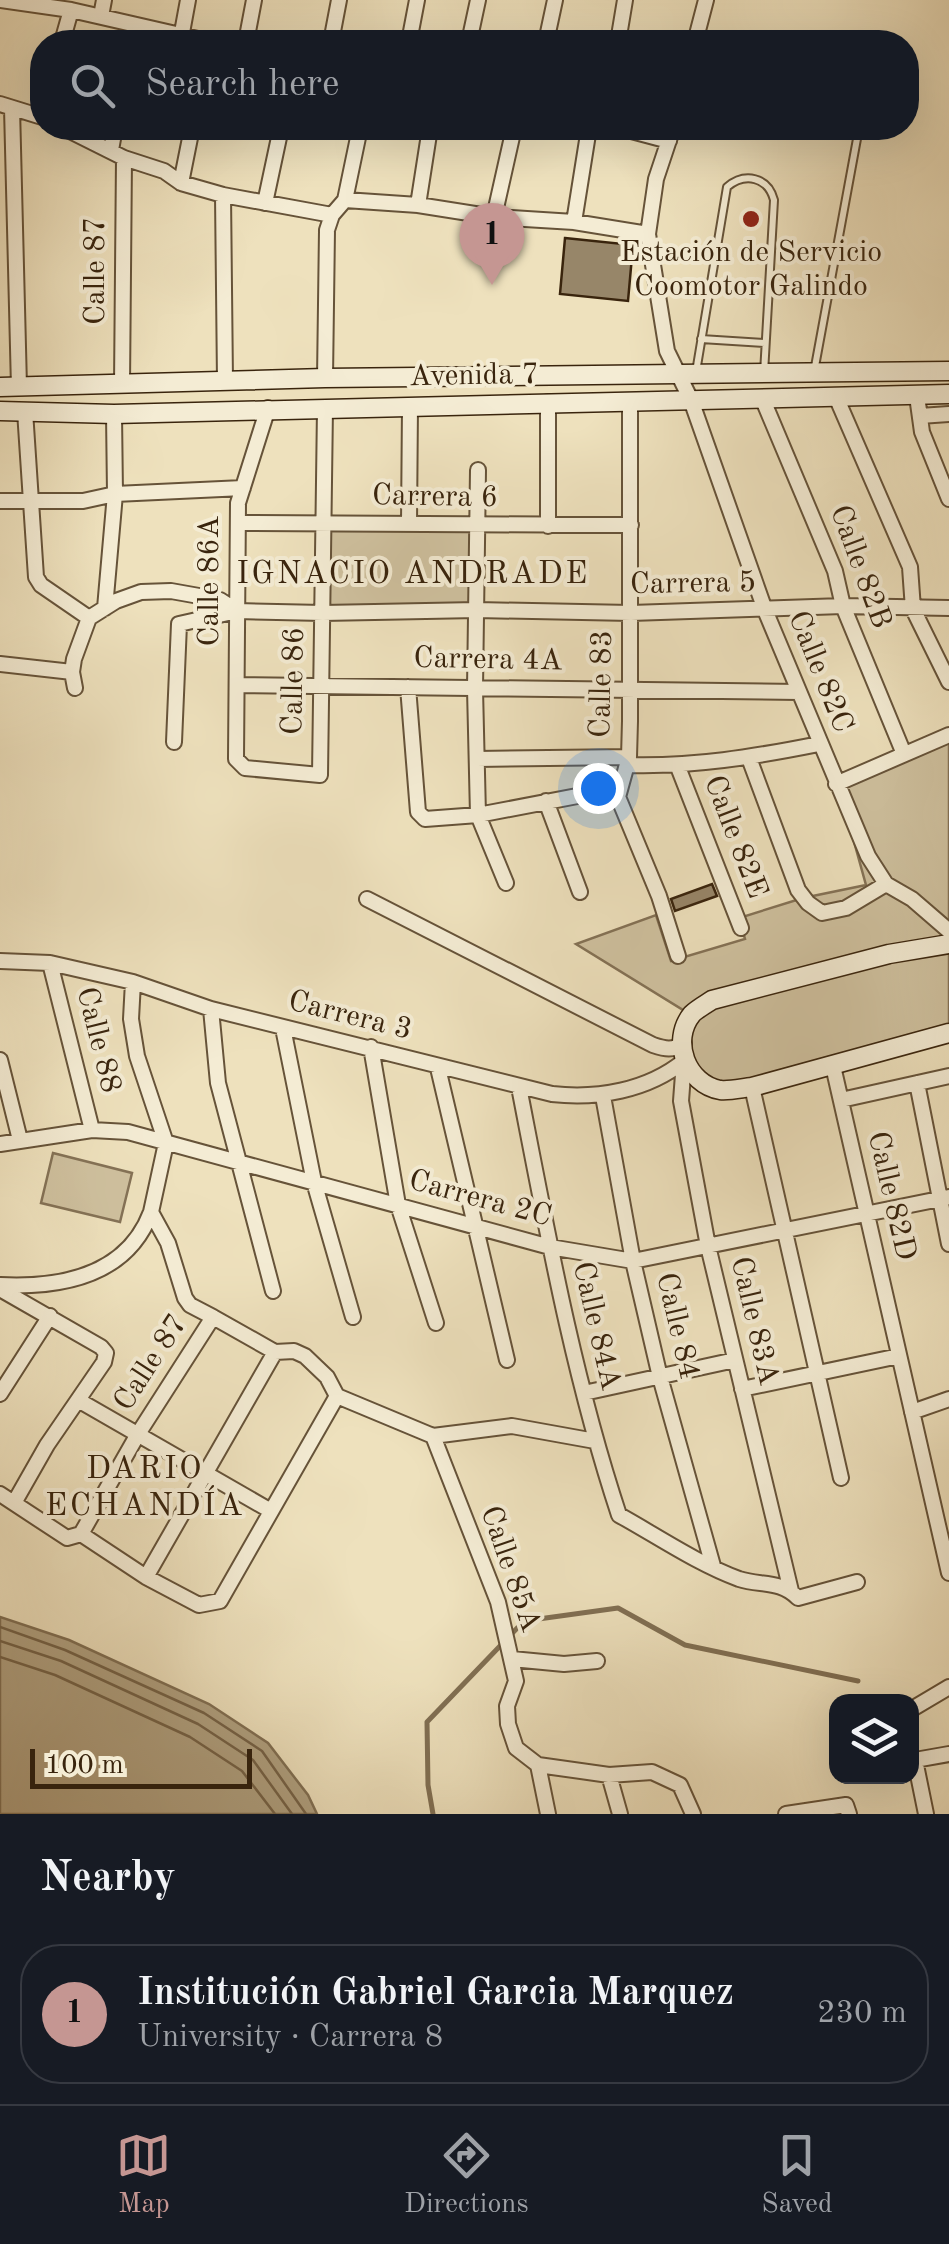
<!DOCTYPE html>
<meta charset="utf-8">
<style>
body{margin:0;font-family:"Old Standard TT",serif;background:#20242c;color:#f1f3f6}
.controls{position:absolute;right:30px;bottom:30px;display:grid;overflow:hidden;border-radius:20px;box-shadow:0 10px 40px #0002}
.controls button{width:90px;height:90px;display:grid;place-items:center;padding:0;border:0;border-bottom:2px solid #363941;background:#171b24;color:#f1f3f6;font:50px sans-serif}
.scale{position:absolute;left:30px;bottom:25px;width:222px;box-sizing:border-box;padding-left:10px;border:5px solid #39240d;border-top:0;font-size:28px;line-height:35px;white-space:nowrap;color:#39240d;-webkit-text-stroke:8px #f4ecd4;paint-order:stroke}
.you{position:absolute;left:598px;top:788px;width:35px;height:35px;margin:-25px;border:8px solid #fff;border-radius:50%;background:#1a73e8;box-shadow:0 0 0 15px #1a73e833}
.badge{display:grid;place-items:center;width:65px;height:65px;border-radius:50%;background:#c59692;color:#111;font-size:32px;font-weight:700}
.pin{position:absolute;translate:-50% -82px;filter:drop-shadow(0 2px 5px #0008)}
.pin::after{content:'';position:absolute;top:52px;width:35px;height:30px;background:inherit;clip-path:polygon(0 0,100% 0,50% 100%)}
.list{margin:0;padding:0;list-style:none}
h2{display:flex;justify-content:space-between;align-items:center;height:130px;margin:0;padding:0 40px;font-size:42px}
h2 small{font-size:32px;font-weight:400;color:#9ea1a6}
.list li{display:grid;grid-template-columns:65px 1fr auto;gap:30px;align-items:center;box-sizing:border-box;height:140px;margin:0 20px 20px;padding:0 20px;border:2px solid #363941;border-radius:40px}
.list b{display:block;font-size:38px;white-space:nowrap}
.list p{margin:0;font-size:32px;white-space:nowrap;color:#9ea1a6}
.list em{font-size:32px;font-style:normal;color:#9ea1a6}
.icon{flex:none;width:55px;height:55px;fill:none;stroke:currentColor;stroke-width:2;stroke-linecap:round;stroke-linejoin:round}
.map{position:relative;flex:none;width:949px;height:1814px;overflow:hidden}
.search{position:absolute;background:#171b24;box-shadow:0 10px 40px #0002;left:30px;right:30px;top:30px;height:110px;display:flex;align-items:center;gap:25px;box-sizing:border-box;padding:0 35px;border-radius:40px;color:#9ea1a6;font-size:38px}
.sheet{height:290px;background:#171b24}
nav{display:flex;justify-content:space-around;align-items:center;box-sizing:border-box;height:140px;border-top:2px solid #363941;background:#171b24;font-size:28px;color:#9ea1a6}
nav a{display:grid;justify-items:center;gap:5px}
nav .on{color:#c59692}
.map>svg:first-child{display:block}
</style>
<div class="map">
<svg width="949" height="1814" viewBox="0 0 949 1814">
<rect width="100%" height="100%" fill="#eee1bd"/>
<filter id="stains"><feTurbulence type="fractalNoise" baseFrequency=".002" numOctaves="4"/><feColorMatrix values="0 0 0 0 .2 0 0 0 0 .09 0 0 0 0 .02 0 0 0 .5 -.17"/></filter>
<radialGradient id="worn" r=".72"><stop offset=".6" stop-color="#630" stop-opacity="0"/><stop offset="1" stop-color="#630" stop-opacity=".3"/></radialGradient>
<path fill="#cfc19f" stroke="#847256" stroke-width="2.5" d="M327,525L475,526V607L325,611Z
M949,737V1031L724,1088L685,1061L691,1015L576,944L656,915L671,961L745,939L739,918L803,898L866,885L838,784Z
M53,1153L132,1173L120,1222L41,1203Z"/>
<path fill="#b0a181" stroke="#806f53" stroke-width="2.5" d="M0,1617L69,1640L209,1704L268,1743L308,1795L317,1814H0Z"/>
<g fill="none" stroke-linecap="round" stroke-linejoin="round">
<path stroke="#746247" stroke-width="2.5" d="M0,1627L65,1650L204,1713L262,1751L306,1814
M0,1641L61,1661L198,1724L253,1760L292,1814
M0,1657L55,1675L190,1737L242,1771L275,1814"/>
<path stroke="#806f53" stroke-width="5" d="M433,1814L428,1785L427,1722L524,1621L618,1608L685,1645L858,1681"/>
</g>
<path fill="#978669" stroke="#39240d" stroke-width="2.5" d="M565,238L633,245L628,301L560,294Z
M712,884L717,896L675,911L671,899Z"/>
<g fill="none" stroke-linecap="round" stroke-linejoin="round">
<g stroke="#665339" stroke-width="10">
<path id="lane" d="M875,42L876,37
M701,339L765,343
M696,372L727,187C745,172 768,177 774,200L764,373
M814,372L859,128"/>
</g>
<g stroke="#665339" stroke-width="18">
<path id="street" d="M1,0L71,10L211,42
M101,16L104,0
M181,38L188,0
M62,42L71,10
M246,42L254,0
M331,42L339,0
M409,42L417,0
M469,42L478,0
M546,42L555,0
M618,42L625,0
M695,42L706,0
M0,104L42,117
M12,108L19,387
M64,128L124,158L164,171L181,183L223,195L332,215
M620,128L669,141
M673,128L656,179L648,234L667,351L691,400L765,610L868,856L886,884L912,899L949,931
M111,150L115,128
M181,183L192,128
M223,195L225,381
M345,200L418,205L494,217L574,222L648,234
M265,203L281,128
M418,205L430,128
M494,217L514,128
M574,222L589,128
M325,378L327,230L332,215L345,200L360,128
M122,385L124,158
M917,396L922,432L949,499
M837,399L910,567L913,609L949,682
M763,400L835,571L843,606L904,754
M630,401V721L629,757L618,797L659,896L678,956
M548,402V526
M268,408L238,503L236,759L245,768L320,775L325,408
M25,411L36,577L41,585L89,618
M920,416L949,414
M478,470L475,689L478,815L506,883
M0,501H83L115,494L243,488
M238,523L631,525
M409,524L410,406
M105,608L115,494L114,414
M0,664L72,672
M237,685L799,692
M408,687L418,812L425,819L478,815L619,788
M75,688L72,672L74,659L89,618L116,601L141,592L171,591L199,596L220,600L237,611L323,613L477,610L631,613L843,606L949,608
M174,742L179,624L237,611
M749,758L798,890L808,903L822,913L846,908L886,884
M477,759L629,757
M627,765C693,767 754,757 819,744
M678,767L741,928
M836,784L949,735
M546,801L580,892
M367,899L653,1045C665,1049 673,1051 684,1043
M0,961L50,963L133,982L211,1009L552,1094C597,1099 647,1091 684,1061
M50,963L92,1130
M211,1009L218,1083L273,1291
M283,1028L314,1182L353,1317
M371,1047L398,1205L436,1323
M0,1060L20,1140
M684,1061L681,1101L708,1246L791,1591
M833,1066L949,1573
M438,1068L507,1360
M917,1083L949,1244
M519,1087C547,1231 573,1376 619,1515C657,1536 698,1564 739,1579C761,1586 780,1580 798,1598L857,1582
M752,1087L841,1478
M603,1096L633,1261L660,1377L713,1566
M841,1100L949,1076
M0,1144L92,1130L128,1132L550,1247L633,1261L949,1197
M0,1285C61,1288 127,1276 151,1212
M0,1289L101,1347L106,1353L104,1362L47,1445L14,1503
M213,1317L275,1352L294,1351L305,1356L327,1377L337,1396
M742,1389L899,1356
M584,1393L735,1360
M0,1394L50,1316
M337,1396L433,1436L498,1602L516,1681L507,1706L508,1724L516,1748L538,1765L548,1814
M78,1400L271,1511
M912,1412L949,1399
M433,1436L512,1426L595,1441
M0,1494L67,1538L81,1534L138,1434L213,1317L190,1305L185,1298L168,1243L151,1212L166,1143L137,1056L131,1019L133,982
M81,1534L146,1577L199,1605L220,1601L337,1396
M146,1577L275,1352
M512,1659L564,1664L597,1661
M912,1709L949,1687
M538,1765L609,1775L652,1772L680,1785L693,1814
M609,1775L620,1814
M786,1814L846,1805L849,1814
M926,1814L915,1760L949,1754"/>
</g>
<g stroke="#39240d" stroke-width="21">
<path id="secondary" d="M0,387L325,378L949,371
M0,411L114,414L949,394
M949,944L889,954L712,1000C706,1004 697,1009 692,1014C670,1041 687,1084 720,1090C730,1091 742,1088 752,1087L949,1033"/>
</g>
<use href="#lane" stroke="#f4ecd4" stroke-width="6"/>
<use href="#street" stroke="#f4ecd4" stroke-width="14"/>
<use href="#secondary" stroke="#f4ecd4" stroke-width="18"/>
</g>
<circle fill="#8f2418" stroke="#f4ecd4" stroke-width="4" cx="751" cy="219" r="10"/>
<g text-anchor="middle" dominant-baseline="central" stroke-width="8" stroke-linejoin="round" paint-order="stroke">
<g font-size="30" fill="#39240d" stroke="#f4ecd4">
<text x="751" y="253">Estación de Servicio<tspan x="751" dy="34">Coomotor Galindo</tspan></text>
</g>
<g font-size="30" fill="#39240d" stroke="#f4ecd4">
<text transform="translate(96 271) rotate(-90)">Calle 87</text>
<text transform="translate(474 376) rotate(-1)">Avenida 7</text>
<text transform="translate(435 497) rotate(1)">Carrera 6</text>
<text transform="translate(860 567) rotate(70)">Calle 82B</text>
<text transform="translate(210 581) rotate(-90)">Calle 86A</text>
<text transform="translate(693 584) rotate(-1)">Carrera 5</text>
<text transform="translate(488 660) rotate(1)">Carrera 4A</text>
<text transform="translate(820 672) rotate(68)">Calle 82C</text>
<text transform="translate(294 681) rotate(-89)">Calle 86</text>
<text transform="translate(602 684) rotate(-89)">Calle 83</text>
<text transform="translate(735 837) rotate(69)">Calle 82E</text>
<text transform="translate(350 1016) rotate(14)">Carrera 3</text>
<text transform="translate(98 1040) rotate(76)">Calle 88</text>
<text transform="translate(891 1196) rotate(77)">Calle 82D</text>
<text transform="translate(480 1199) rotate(15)">Carrera 2C</text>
<text transform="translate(754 1321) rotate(77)">Calle 83A</text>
<text transform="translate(596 1326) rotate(77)">Calle 84A</text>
<text transform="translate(677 1326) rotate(77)">Calle 84</text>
<text transform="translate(151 1363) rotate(-57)">Calle 87</text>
<text transform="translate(510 1569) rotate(71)">Calle 85A</text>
</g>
<g font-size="32" letter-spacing="2.5" fill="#39240d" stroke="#f4ecd4">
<text x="413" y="575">IGNACIO ANDRADE</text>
<text x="145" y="1470">DARIO<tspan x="145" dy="37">ECHANDÍA</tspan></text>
</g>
</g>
<rect width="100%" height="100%" filter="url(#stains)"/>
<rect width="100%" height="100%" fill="url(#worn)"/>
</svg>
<div class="controls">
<button><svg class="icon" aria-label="layers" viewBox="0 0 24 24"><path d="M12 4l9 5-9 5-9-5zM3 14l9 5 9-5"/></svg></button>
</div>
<div class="scale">100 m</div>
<div class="you"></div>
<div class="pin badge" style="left:492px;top:285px">1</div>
<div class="search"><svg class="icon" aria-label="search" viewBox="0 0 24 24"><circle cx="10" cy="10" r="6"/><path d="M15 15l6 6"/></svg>Search here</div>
</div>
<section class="sheet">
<h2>Nearby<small></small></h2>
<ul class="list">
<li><span class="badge">1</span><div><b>Institución Gabriel Garcia Marquez</b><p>University · Carrera 8</p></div><em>230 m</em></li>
</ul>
</section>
<nav>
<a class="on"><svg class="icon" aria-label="map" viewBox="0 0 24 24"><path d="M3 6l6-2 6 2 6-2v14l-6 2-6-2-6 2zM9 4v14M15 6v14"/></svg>Map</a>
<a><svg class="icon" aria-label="directions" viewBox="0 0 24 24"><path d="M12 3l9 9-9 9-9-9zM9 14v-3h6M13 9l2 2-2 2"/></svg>Directions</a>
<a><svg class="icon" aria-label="saved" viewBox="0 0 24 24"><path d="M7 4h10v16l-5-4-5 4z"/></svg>Saved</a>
</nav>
